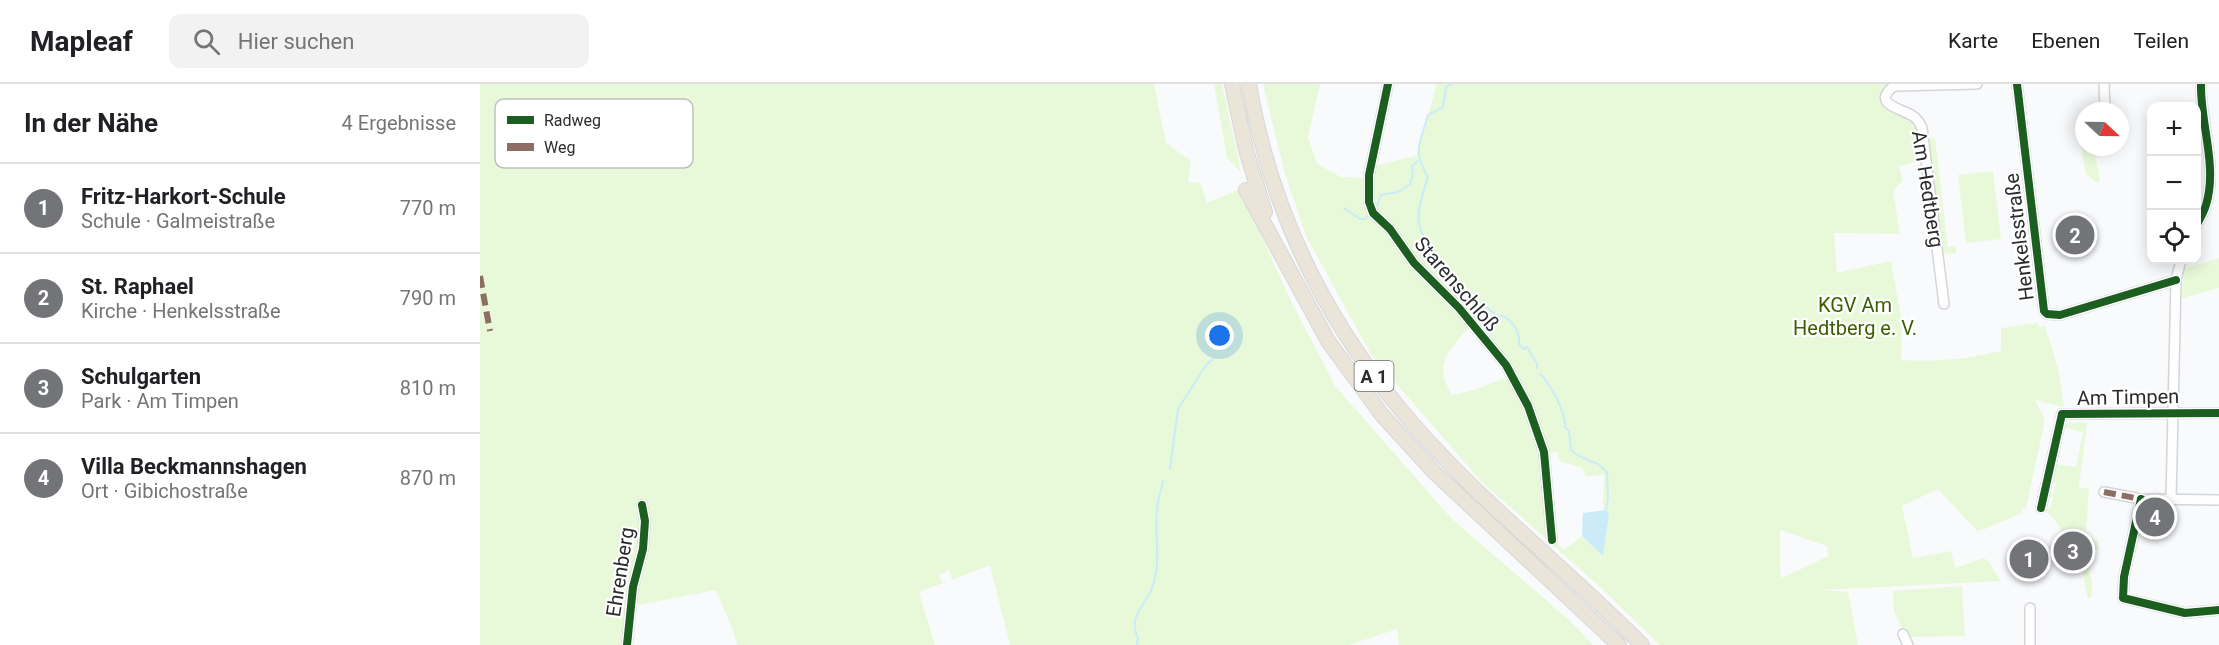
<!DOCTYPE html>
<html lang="de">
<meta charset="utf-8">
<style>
body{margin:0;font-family:Roboto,sans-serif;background:#f2f2f2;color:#202124}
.controls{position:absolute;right:18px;top:18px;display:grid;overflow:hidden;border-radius:12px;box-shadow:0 3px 15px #0003}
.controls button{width:54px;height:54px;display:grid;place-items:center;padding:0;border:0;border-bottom:2px solid #e0e0e0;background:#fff;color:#202124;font:30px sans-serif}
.compass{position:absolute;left:1595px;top:18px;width:54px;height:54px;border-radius:50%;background:#fff;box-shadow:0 3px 15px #0003;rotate:112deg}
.you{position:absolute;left:740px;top:252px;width:21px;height:21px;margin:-15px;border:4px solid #fff;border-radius:50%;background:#1a73e8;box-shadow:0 0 0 9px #1a73e833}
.badge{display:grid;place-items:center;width:39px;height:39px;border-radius:50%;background:#727477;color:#fff;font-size:20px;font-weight:700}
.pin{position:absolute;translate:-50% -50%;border:3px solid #fff;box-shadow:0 2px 6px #0006}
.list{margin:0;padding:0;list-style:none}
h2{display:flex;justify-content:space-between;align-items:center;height:78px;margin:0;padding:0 24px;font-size:26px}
h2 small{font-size:20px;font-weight:400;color:#757577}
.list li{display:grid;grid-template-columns:39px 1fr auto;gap:18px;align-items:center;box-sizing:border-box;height:90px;padding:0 24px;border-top:2px solid #e0e0e0}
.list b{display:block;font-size:22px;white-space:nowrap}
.list p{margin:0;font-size:20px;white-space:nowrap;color:#757577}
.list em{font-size:20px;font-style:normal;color:#757577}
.icon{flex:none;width:33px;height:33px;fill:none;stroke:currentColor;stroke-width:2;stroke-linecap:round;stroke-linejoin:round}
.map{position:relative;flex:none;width:1739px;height:561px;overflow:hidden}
header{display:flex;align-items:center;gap:36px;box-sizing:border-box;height:84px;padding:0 30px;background:#fff;border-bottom:2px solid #e0e0e0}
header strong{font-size:28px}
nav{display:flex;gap:33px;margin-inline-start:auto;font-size:21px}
.search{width:420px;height:54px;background:#f2f2f2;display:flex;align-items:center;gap:15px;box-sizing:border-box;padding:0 21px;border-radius:12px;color:#757577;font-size:22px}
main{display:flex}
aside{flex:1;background:#fff}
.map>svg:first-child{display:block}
</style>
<header>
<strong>Mapleaf</strong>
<div class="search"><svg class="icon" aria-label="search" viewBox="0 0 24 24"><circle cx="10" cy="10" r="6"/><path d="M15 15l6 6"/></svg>Hier suchen</div>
<nav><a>Karte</a><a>Ebenen</a><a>Teilen</a></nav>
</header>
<main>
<aside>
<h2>In der Nähe<small>4 Ergebnisse</small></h2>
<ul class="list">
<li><span class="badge">1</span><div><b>Fritz-Harkort-Schule</b><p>Schule · Galmeistraße</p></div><em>770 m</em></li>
<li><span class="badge">2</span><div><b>St. Raphael</b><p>Kirche · Henkelsstraße</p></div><em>790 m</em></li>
<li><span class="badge">3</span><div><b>Schulgarten</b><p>Park · Am Timpen</p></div><em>810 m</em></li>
<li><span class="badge">4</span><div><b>Villa Beckmannshagen</b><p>Ort · Gibichostraße</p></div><em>870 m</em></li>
</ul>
</aside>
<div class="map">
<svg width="1739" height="561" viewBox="0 0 1739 561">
<rect width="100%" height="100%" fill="#f9fafc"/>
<path fill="#e8f9da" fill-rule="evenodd" d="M0,0H674L686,59L711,77L708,99L720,98L727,119L760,105L810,215L855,302L971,434L1090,537L1113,561H919L917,545L869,561H530L510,481L472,496L469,486L459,491L463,499L439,508L455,561H257L254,549L236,506L148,523L146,561H0Z
M734,0H742L761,88L747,74Z
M783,0H840L828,53L837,80L861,93L886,94L893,82L936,72L957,0H1408L1402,10L1404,18L1436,39L1441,56L1455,54L1468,163L1476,162V169L1461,170L1442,75L1419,83L1423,96L1413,107L1420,150L1354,149L1357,189L1411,177L1422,239L1421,276C1456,278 1488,275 1521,267V244L1558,239L1559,243L1565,242L1579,288L1584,323L1555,316L1565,336L1546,424L1541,425L1542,429L1505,445L1497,447L1458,405L1422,422L1433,474L1471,467L1475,484L1504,474L1508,477L1521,497L1340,506L1368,508L1378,561H1180L1120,503L1001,397L892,272L826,152L805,90ZM991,241L1031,291L997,305L972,311C952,278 970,266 991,241ZM1077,368L1080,377L1102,384L1106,392L1124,391L1123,426H1126L1123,472L1102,452L1084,466L1072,455L1063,370ZM1300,446L1347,462L1348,472L1302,494L1300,488Z
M1604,50V63H1607L1608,67L1614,65L1620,98L1617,99L1606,90L1599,51Z
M1513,87L1521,155L1486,159L1478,91Z
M1739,174V204L1702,214L1703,185Z
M1607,338L1599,403L1609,405L1606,448L1610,454L1617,457L1619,464L1608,472L1611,476L1609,486L1612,498V512L1608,515L1604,496L1603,475L1585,476C1584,461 1586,451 1577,439C1573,433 1568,432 1565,424L1570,425L1573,414L1567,412L1568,409L1573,410L1576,399L1571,397L1577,374L1576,380L1596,383L1603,348L1583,343L1588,339Z
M1482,502L1485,552L1426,553L1414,527L1413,507Z"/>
<path fill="#cbebf9" d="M1126,426L1129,430L1123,472L1102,452L1103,429Z"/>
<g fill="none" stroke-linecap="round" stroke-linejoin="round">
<path stroke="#cbebf9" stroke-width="2" d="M972,0L966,3L963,23L948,31C940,60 932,65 948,93C939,121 930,143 954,165L955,169L950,176L953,184L961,188L962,194L969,200L977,197L982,199L984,208H991C996,221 1007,221 1015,231C1030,230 1040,247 1039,260L1044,265L1047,263L1057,280V284
M897,123L901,111L918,108L931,100L930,97L933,92L932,82L938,77
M864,124L880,135H885L889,131
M1060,290C1071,300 1086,329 1085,343L1089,347L1091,366L1099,372L1118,380L1127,388L1128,415L1126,426
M690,385L698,325L726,281L733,275
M657,561L658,554C647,532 665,523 672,504C682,477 674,451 677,425C678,415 681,406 683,397"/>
<g stroke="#d4d5d8" stroke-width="12">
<path id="minor" d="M908,0L889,91V118L893,129L910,145L934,179L979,224L1026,281L1048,322L1064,368L1072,456
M1537,0L1564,227L1567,230L1580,231L1696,196
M1624,0L1625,27
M1716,142C1720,135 1724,128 1726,121C1738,82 1720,39 1721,0
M1464,220L1442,44C1440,39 1437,35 1433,32C1420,24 1391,20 1414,2L1497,0
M1624,408L1661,415L1739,416
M1661,415L1644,493L1643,514L1705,529L1739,526
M1691,416L1696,196L1701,176
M1561,424L1582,330L1739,329
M1550,524V561
M1423,550L1428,561
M147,561L153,503L163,465L165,437L162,421"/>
</g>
<g stroke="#d6d7d9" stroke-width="16">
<path id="highway" d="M752,0L766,66L785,128
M769,0C790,123 841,230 921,326C991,411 1084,482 1162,561
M766,106L848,257L902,331L954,388L1139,561"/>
</g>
<use href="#minor" stroke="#fefeff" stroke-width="9"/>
<use href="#highway" stroke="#ebe4d8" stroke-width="14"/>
<path stroke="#8d6e63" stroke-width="6" stroke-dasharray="12 6" stroke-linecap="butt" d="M0,192L10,247
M1624,408L1661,415"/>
<g stroke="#fff" stroke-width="11">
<path id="cycleway" d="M908,0L889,91V118L893,129L910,145L934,179L979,224L1026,281L1048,322L1064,368L1072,456
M1537,0L1564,227L1567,230L1580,231L1696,196
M1716,142C1720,135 1724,128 1726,121C1738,82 1720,39 1721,0
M1661,415L1644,493L1643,514L1705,529L1739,526
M1561,424L1582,330L1739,329
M147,561L153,503L163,465L165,437L162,421"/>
</g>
<use href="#cycleway" stroke="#1b5e20" stroke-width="8"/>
</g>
<g text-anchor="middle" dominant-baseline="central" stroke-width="4.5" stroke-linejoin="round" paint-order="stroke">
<rect fill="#fff" stroke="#6a6b6d" stroke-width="1.5" x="874.5" y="277" width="39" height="30" rx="4.5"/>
<g font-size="18" font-weight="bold" fill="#2a2c2f">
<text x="894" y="292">A 1</text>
</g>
<g font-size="20" fill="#2a2c2f" stroke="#fff">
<text transform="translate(1448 105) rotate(81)">Am Hedtberg</text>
<text transform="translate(1539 153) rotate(-97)">Henkelsstraße</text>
<text transform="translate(977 200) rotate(49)">Starenschloß</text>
<text transform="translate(1648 313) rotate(-1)">Am Timpen</text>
<text transform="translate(140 488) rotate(-81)">Ehrenberg</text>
</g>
<g font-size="20" fill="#3b5f00" stroke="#fff">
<text x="1375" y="221">KGV Am<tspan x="1375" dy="23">Hedtberg e. V.</tspan></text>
</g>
</g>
<rect x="15" y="15" width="198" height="69" rx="9" fill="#fff" stroke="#bfc0c1" stroke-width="1.5"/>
<rect x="27" y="32" width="27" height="8" fill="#1b5e20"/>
<rect x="27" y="59" width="27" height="8" fill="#8d6e63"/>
<g font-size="16" fill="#2a2c2f">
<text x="64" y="42">Radweg</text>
<text x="64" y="69">Weg</text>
</g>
</svg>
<div class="controls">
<button>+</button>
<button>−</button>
<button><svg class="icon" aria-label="locate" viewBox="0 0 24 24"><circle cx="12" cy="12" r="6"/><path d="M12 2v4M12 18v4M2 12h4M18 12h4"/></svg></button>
</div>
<svg class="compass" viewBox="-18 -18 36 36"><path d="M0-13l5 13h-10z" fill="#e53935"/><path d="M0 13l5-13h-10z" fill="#757577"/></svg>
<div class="you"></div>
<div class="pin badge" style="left:1549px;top:475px">1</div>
<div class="pin badge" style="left:1595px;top:151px">2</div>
<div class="pin badge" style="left:1593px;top:467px">3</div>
<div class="pin badge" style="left:1675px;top:433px">4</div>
</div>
</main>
